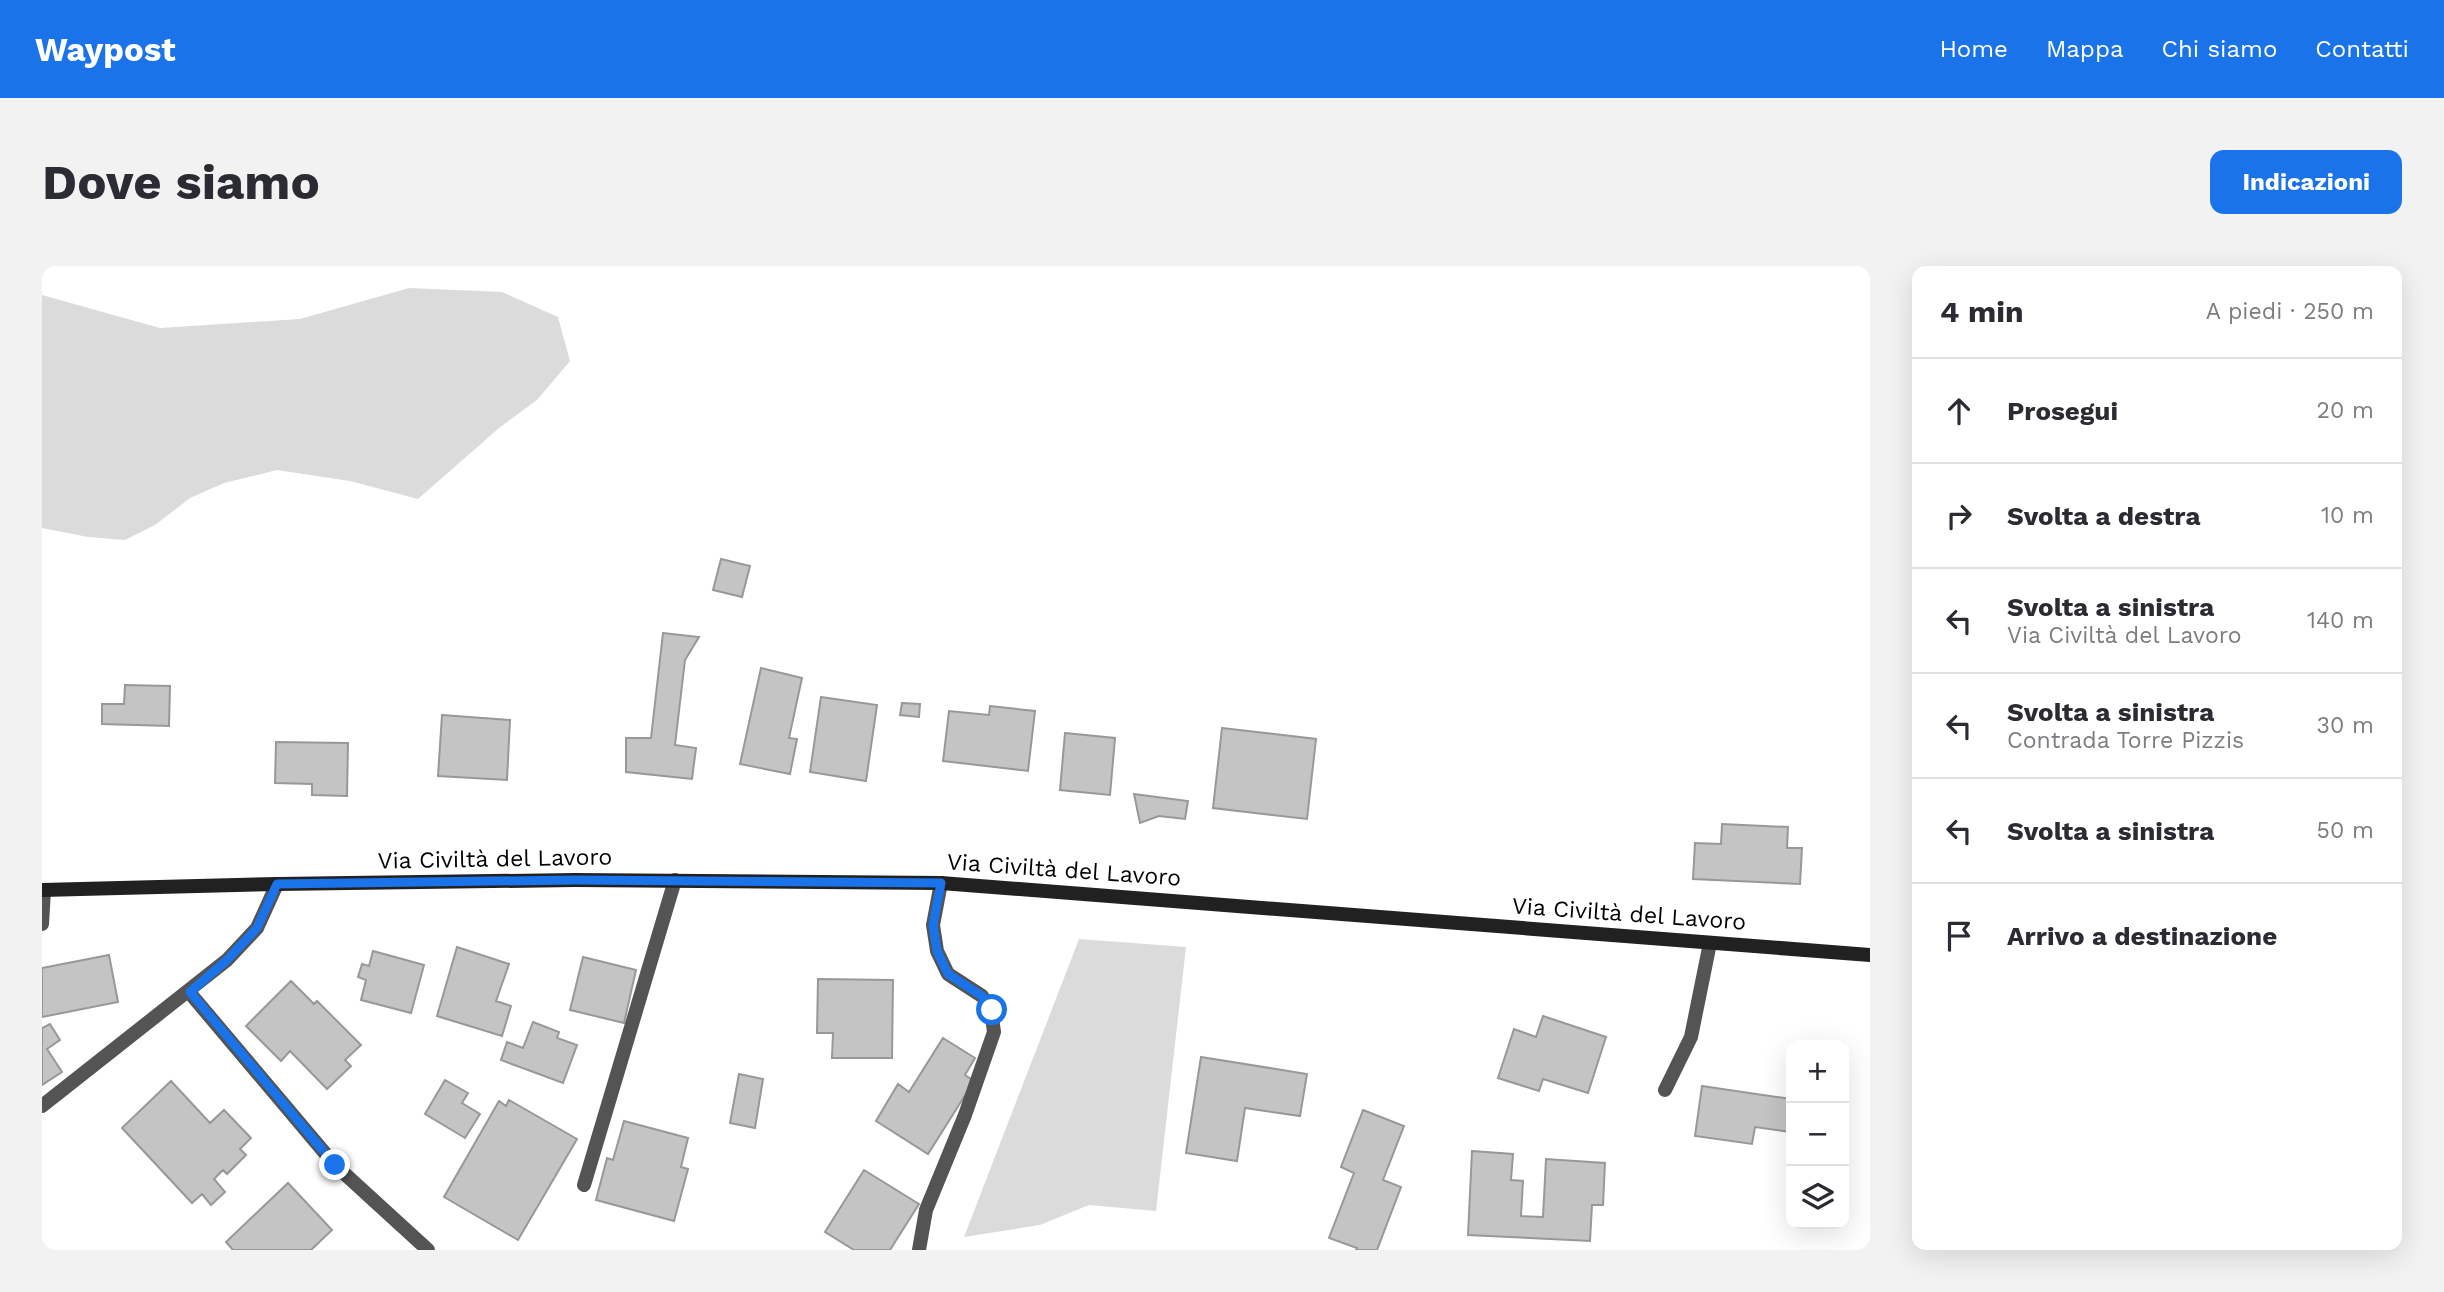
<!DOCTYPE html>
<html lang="it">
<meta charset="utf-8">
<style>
body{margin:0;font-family:"Work Sans",sans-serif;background:#f2f2f3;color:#2b2b33}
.controls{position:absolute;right:21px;bottom:21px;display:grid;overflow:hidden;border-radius:14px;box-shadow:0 7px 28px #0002}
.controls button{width:63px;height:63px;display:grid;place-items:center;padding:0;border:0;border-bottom:2px solid #e1e1e2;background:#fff;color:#2b2b33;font:35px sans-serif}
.stop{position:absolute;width:21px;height:21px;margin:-16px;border:5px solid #1a73e8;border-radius:50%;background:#fff}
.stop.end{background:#1a73e8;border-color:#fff;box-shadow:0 2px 7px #0008}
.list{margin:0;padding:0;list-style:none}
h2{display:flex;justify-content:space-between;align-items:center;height:91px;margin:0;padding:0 28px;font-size:30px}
h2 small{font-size:23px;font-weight:400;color:#7c7c81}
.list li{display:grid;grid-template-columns:46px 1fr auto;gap:21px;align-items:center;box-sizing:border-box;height:105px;padding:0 28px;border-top:2px solid #e1e1e2}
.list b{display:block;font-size:26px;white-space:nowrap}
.list p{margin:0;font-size:23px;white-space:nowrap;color:#7c7c81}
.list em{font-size:23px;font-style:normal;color:#7c7c81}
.icon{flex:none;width:38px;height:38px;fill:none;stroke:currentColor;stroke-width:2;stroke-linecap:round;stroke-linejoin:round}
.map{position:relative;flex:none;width:1828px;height:984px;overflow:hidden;border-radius:14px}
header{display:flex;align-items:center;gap:42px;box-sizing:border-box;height:98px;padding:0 35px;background:#1a73e8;color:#fff}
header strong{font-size:33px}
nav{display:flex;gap:38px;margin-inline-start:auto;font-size:24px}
.intro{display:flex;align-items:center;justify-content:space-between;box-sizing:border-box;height:168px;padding:0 42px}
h1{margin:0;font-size:49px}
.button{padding:18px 32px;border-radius:14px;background:#1a73e8;color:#fff;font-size:24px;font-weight:700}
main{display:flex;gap:42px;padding:0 42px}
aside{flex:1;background:#fff;border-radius:14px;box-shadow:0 7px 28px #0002}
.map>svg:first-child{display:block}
</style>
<header>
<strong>Waypost</strong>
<nav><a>Home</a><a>Mappa</a><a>Chi siamo</a><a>Contatti</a></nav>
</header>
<div class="intro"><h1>Dove siamo</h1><a class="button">Indicazioni</a></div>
<main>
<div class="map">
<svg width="1828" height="984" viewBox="0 0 1828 984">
<rect width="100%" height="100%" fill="#fff"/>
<path fill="#dbdbdb" d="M367,22L460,26L516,51L528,95L495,134L457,162L376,233L308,215L235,204L182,217L148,232L113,259L83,274L46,271L0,262V29L118,62L258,53Z
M1037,673L1144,681L1114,945L1047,939L998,959L922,971Z"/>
<path fill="#c4c4c4" stroke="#989898" stroke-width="2" d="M679,293L708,300L700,331L671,324Z
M621,367L657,371L643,394L633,479L654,482L650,513L584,506V472H609Z
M719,402L760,412L747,472L755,473L748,508L698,498Z
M83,419L128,420L127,460L60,458V438H82Z
M779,431L835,439L824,515L768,506Z
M860,437L878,438L877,451L858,449Z
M948,440L993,445L986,505L901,495L907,445L947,449Z
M400,449L468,454L465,514L396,510Z
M1180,462L1274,473L1265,553L1171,542Z
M1023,467L1073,472L1068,529L1018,524Z
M234,476L306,477L305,530L270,529V518L233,517Z
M1092,528L1146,535L1143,553L1117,550L1098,557Z
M1680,558L1746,561L1745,582H1760L1758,618L1651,613L1653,577L1679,578Z
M415,681L467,698L454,735L469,740L460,770L395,750Z
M331,685L382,699L369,747L319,734L324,714L316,711L320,698L327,700Z
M67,689L76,736L0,751V702Z
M541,691L594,704L582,757L528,744Z
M776,713L851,714L850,792H790L791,767H775Z
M249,715L272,738L275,735L319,779L303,794L309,800L285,823L248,785L239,795L204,760Z
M1501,750L1564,771L1546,827L1501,813L1497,825L1456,812L1472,763L1494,771Z
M491,756L517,766L515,772L535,779L521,817L459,794L465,776L481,782Z
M8,758L18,774L5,783L20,806L0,819V762Z
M901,772L933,792L923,809L932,815L886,888L834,855L856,818L867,826Z
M1159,791L1265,808L1258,850L1203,842L1195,895L1144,887Z
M697,808L721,813L713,862L688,857Z
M403,814L426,827L420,837L438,848L423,872L383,848Z
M129,815L168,857L182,844L209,872L198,883L204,889L185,908L181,904L172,913L183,926L169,939L160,928L150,937L80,862Z
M1660,820L1749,833V866L1713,861L1710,878L1653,870Z
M467,834L535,873L476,974L402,931L457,835L464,840Z
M1321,844L1362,860L1341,914L1359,921L1335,984H1314L1315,982L1287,972L1312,907L1299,901Z
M582,855L646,872L639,901L646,903L632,955L554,934L565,892L571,894Z
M1430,885L1471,888L1469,914L1481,915L1479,950L1501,951L1504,893L1563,897L1561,939H1550L1548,975L1426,969Z
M822,904L877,938L848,984H812L783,966Z
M246,917L290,964L269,984H191L184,976Z"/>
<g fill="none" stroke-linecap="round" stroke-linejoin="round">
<path stroke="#545454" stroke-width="14" d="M0,658L2,624
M1623,824L1649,771L1668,677
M542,919L633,614
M877,984L884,944L923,849L952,766L949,744L940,730L906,708L895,685L891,659L899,617"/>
<path stroke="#545454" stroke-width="14" d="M147,726L293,899L386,984
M0,840L185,694L215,662L235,618"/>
<path stroke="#212121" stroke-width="14" d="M0,624L235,618L533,614L899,617L1828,689"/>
</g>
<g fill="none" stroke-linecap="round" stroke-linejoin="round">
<path stroke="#1a73e8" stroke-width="9" d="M293,899L148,726L185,694L215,662L235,618L533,614L899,617L891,659L895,685L906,708L940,730L950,744"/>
</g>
<g text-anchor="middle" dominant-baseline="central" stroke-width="5" stroke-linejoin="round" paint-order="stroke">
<g font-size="23" fill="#000" stroke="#fff">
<text transform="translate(453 593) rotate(-1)">Via Civiltà del Lavoro</text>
<text transform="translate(1022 604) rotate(4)">Via Civiltà del Lavoro</text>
<text transform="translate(1587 648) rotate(4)">Via Civiltà del Lavoro</text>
</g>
</g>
</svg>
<div class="controls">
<button>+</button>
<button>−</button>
<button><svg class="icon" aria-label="layers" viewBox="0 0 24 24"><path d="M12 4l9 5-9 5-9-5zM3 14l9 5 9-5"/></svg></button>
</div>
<div class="stop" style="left:950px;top:744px"></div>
<div class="stop end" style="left:293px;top:899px"></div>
</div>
<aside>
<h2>4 min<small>A piedi · 250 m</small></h2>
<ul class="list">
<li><svg class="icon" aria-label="ahead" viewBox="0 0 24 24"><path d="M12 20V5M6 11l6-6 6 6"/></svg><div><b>Prosegui</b></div><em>20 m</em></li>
<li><svg class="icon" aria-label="right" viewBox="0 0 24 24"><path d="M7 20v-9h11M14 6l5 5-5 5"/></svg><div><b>Svolta a destra</b></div><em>10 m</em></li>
<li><svg class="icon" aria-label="left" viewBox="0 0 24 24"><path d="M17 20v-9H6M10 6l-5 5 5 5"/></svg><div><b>Svolta a sinistra</b><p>Via Civiltà del Lavoro</p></div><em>140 m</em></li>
<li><svg class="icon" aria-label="left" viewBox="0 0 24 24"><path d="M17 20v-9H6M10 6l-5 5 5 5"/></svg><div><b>Svolta a sinistra</b><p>Contrada Torre Pizzis</p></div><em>30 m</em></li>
<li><svg class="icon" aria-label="left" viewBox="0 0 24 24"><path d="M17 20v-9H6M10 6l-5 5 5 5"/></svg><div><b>Svolta a sinistra</b></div><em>50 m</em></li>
<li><svg class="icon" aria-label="arrive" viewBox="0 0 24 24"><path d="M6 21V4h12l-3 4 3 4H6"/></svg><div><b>Arrivo a destinazione</b></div></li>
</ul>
</aside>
</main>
